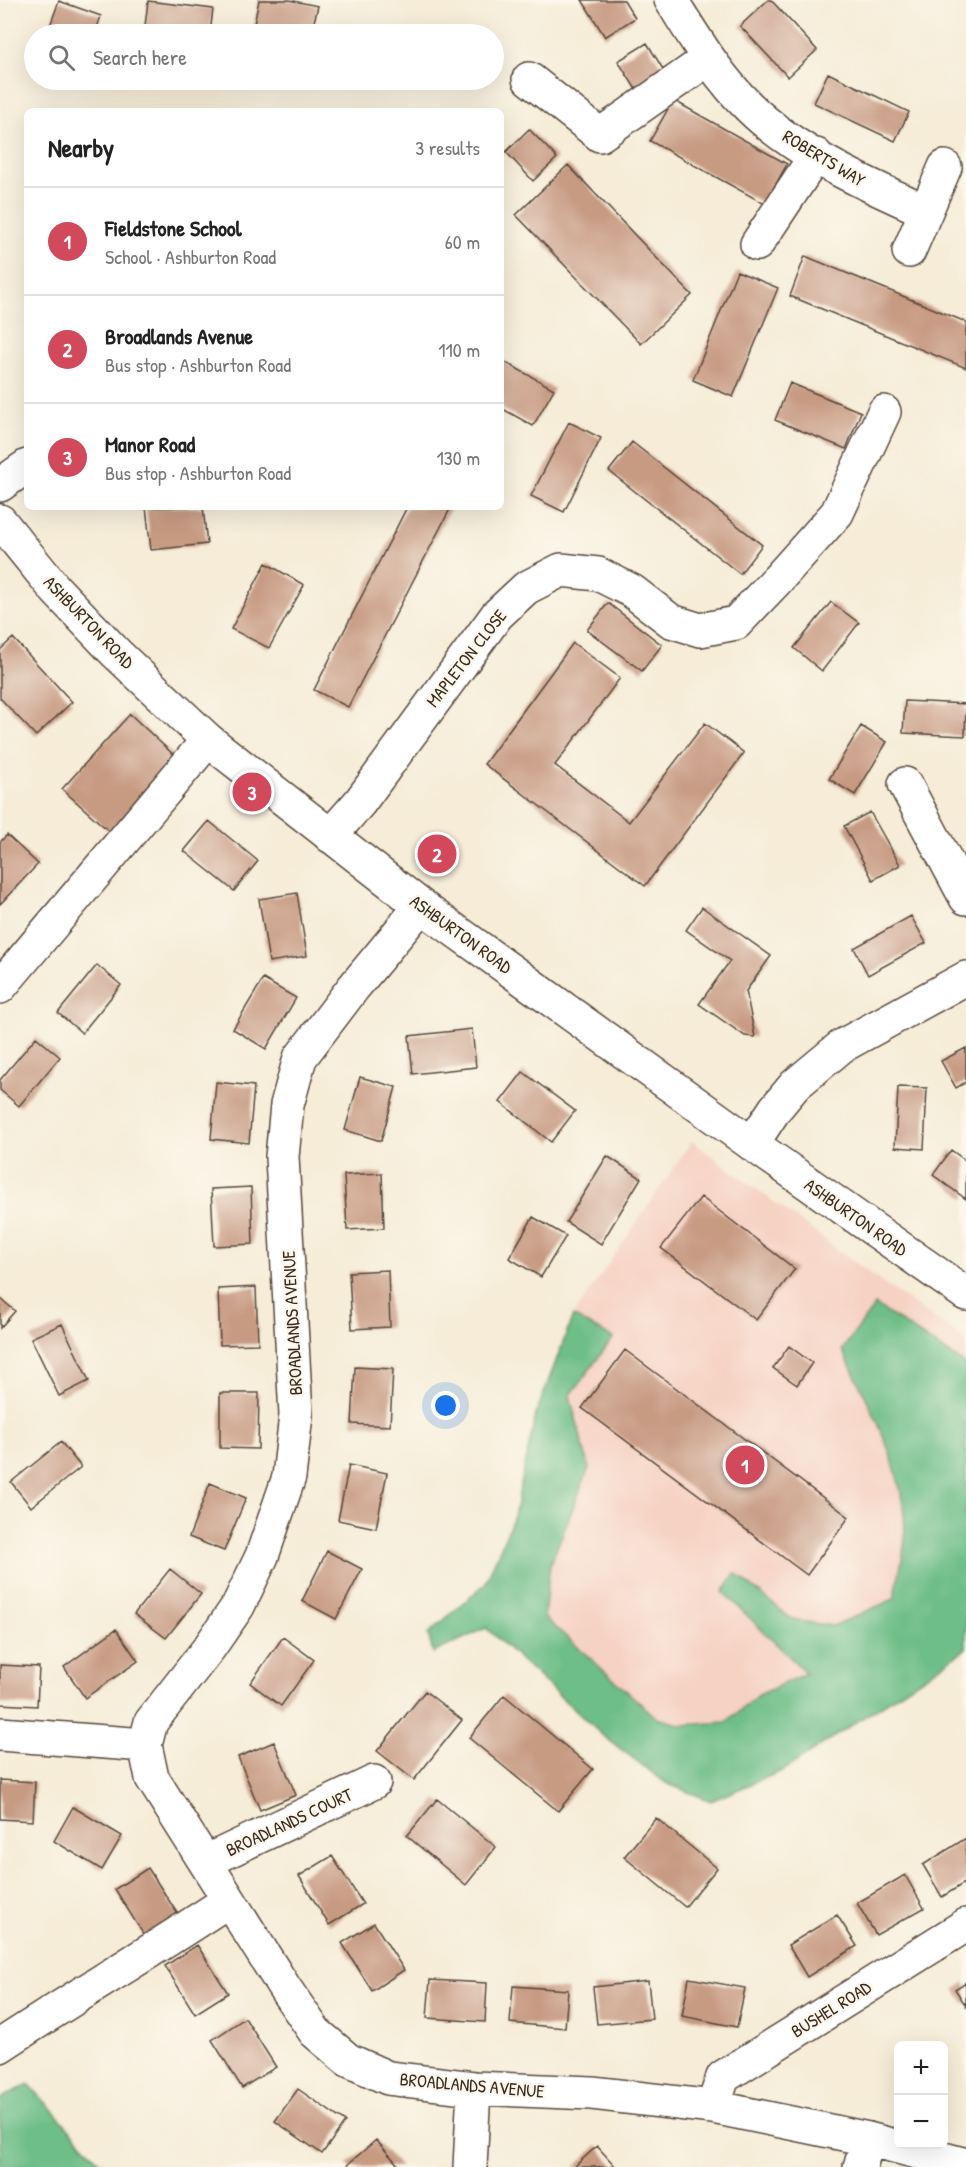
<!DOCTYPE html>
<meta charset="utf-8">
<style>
body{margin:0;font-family:"Patrick Hand",sans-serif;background:#f2f2f2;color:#222}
.controls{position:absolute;right:18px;bottom:18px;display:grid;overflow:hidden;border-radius:9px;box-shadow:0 6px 24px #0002}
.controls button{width:54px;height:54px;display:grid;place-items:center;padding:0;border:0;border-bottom:2px solid #e0e0e0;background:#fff;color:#222;font:30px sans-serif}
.you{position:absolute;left:446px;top:1406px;width:21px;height:21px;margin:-15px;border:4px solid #fff;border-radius:50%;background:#1a73e8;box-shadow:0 0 0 9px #1a73e833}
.badge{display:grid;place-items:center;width:39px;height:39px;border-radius:50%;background:#d1495b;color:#fff;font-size:20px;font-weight:700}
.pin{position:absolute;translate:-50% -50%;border:3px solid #fff;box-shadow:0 2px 6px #0006}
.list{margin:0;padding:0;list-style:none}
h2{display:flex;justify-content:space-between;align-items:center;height:78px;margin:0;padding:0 24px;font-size:26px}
h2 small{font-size:20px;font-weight:400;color:#767676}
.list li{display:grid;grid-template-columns:39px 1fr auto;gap:18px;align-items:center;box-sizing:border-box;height:108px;padding:0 24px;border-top:2px solid #e0e0e0}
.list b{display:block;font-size:22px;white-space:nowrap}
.list p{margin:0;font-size:20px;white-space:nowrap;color:#767676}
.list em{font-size:20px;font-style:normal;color:#767676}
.icon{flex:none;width:33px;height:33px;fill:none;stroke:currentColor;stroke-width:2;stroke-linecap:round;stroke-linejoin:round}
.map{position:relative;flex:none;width:966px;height:2167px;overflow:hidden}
.search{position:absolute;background:#fff;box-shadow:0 6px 24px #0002;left:24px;top:24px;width:480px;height:66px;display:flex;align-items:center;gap:15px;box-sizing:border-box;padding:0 21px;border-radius:33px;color:#767676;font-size:22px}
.panel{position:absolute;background:#fff;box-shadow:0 6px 24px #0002;left:24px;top:108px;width:480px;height:402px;border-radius:9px}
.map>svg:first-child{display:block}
</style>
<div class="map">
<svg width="966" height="2167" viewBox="0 0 966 2167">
<rect width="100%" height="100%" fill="#fbf7ec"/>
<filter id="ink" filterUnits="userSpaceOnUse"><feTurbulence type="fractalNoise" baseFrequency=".0167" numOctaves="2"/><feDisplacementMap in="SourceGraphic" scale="12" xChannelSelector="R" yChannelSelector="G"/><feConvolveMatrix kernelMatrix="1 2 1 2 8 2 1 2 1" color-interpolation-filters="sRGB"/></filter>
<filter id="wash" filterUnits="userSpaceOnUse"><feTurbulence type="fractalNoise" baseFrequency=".008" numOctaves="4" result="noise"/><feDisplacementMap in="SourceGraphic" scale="24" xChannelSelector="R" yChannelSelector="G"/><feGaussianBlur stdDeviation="1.35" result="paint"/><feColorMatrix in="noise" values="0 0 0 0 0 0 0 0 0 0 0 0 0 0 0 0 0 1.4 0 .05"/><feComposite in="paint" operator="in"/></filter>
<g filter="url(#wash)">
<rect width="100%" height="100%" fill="#f6ecd7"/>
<path fill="#f6d2c3" d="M692,1141L881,1282L966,1340V1649L784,1770L711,1801L666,1783L602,1735L485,1584L514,1516L536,1414L573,1316Z"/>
<path fill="#6ebe87" stroke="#547452" stroke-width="1.5" d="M875,1305L966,1365V1649L784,1770L711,1801L666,1783L602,1735L486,1628L433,1653L428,1634L485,1584L514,1516L536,1414L573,1316L613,1338L570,1396L589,1468L550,1565L544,1617L657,1718L682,1725L726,1722L759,1695L806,1673L723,1592L735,1573L793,1620L833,1626L894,1599C898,1579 904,1556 905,1535C905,1468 872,1409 842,1350Z
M29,2084L104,2167H0V2099Z"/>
<g id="blocks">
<path fill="#c79a82" d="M259,0H289L318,6L311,34H252Z
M582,0H624L635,18L605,37Z
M768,0H771L817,50L788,77L740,26Z
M59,1L101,16L95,34H47Z
M148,1L213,9L210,34H144Z
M647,43L666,74L637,91L618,61Z
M828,73L909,112L895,141L814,103Z
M673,100L787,164L765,204L650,141Z
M529,129L557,158L533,181L506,152Z
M568,165L692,295L641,344L516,215Z
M805,256L966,322V368L790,296Z
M737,271L778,288L733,397L693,380Z
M501,360L554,389L533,426L501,408Z
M790,383L861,412L846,449L775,420Z
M569,422L601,438L564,512L531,496Z
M632,442L762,545L740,574L609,471Z
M146,507H203L207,544L151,550Z
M407,507H451L348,707L314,690Z
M266,563L304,585L269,648L231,629Z
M831,602L859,623L822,671L794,648Z
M608,603L662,645L642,671L587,630Z
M13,638L72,702L36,736L0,698V650Z
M573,643L620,678L555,765L629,822L705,723L744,753L645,886L484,764Z
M905,701L966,704L965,736L903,733Z
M130,714L178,759L111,833L62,789Z
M861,726L887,742L855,795L829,779Z
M870,812L900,865L873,880L844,826Z
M209,821L258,861L234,891L184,851Z
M7,835L38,864L0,904V842Z
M297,893L307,956L269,962L259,899Z
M702,907L771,956L746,991L755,1037L745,1036L699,1004L730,961L686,930Z
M911,916L926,943L868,975L854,948Z
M97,965L121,985L82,1033L58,1013Z
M263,979L296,998L266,1049L233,1029Z
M472,1029L476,1067L413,1074L409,1036Z
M36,1037L60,1057L19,1106L0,1090V1080Z
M966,1048V1082L956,1088L941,1061Z
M523,1072L575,1111L551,1142L500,1102Z
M360,1077L396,1087L381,1141L345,1130Z
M216,1082L254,1086L249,1143L211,1139Z
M898,1087L927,1088L924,1149L895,1147Z
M951,1150L966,1161V1199L933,1175Z
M607,1156L641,1178L601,1244L566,1222Z
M382,1173L384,1228L347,1230L344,1175Z
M251,1187L253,1244L214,1246L211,1189Z
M701,1197L795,1269L756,1320L661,1248Z
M533,1217L566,1236L541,1277L509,1258Z
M388,1270L390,1327L352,1329L349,1272Z
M256,1287L258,1344L220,1345L218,1289Z
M0,1298L15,1311L0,1328Z
M62,1324L89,1381L59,1396L31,1338Z
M789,1346L812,1363L797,1385L773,1368Z
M625,1350L849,1517L807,1575L582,1408Z
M355,1367L393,1369L390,1426L352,1424Z
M220,1393H259L258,1449L220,1448Z
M61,1442L81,1467L31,1507L11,1482Z
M349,1465L387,1473L376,1528L338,1520Z
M210,1483L246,1498L224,1551L189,1537Z
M327,1551L362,1569L336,1619L302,1601Z
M170,1569L201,1594L166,1638L134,1614Z
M116,1629L138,1661L85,1698L64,1667Z
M283,1637L314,1660L281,1706L250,1683Z
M0,1665L39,1667L37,1706L0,1704Z
M425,1691L462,1720L414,1780L377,1751Z
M504,1695L593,1769L558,1811L469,1738Z
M274,1742L296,1795L260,1810L238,1757Z
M0,1780L35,1782L33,1821L0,1819Z
M437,1799L496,1847L466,1885L407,1836Z
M73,1807L122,1836L102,1870L54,1841Z
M656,1818L717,1868L685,1907L624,1857Z
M966,1838V1882L942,1897L923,1865Z
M332,1856L363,1904L329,1925L299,1876Z
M148,1868L179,1916L145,1937L115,1889Z
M905,1875L924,1908L876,1935L857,1903Z
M837,1915L857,1946L807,1977L788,1945Z
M374,1923L404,1970L372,1991L342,1943Z
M197,1945L228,1993L195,2014L165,1966Z
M689,1978L745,1988L737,2027L682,2016Z
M430,1980L487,1983L485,2022L427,2018Z
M648,1981L652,2019L597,2024L593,1987Z
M966,1982V2006L955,1989Z
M513,1986L568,1990L565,2028L510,2023Z
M245,2018L276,2067L242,2088L212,2040Z
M298,2089L345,2122L322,2154L275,2121Z
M376,2140L400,2167H349L347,2165Z
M597,2146L616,2167H574Z"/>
</g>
</g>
<g filter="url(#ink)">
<use href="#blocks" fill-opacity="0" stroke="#57473a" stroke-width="1.5"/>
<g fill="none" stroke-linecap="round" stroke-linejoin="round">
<g stroke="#57473a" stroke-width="36">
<path id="minor" d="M671,0C695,38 717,76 749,107C795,153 868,185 926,211
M529,79L600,135L708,59
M757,244L816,155
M909,251L945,167
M0,485L27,466
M905,784L966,898
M330,836L360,802L497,615L526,588L561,570L598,574L632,591L671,621L700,630L736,623L777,580L837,513L884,412
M421,906L353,988L300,1058L287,1105L282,1157L296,1415L289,1477L262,1556L238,1606L209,1648L151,1722L145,1745L152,1778L286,1990L315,2032L348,2060L388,2078L474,2088L592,2093L713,2107L868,2139L966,2165
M0,987L208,740
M752,1144L775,1109L795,1085L842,1046L966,978
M0,1734L145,1745
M205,1862L374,1782
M0,2046C76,1996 154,1950 229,1900
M713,2107L723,2077L966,1925
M470,2167L474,2088
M860,2167L868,2139"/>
</g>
<g stroke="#57473a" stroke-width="36">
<path id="major" d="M0,521L56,590L116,653L208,740L421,906L752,1144L966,1294"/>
</g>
<use href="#minor" stroke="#fff" stroke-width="33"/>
<use href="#major" stroke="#fff" stroke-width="33"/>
</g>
</g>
<g text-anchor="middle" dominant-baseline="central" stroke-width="4.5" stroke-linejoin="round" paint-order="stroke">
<g font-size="18" fill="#3b2a1e" stroke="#fbf7ec">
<text transform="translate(824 158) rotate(31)">ROBERTS WAY</text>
<text transform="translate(89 622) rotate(46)">ASHBURTON ROAD</text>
<text transform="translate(466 658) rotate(-52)">MAPLETON CLOSE</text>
<text transform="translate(461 934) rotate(36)">ASHBURTON ROAD</text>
<text transform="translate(856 1217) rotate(35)">ASHBURTON ROAD</text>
<text transform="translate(292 1323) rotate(-93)">BROADLANDS AVENUE</text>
<text transform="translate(289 1822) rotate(-25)">BROADLANDS COURT</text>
<text transform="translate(831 2009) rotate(-32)">BUSHEL ROAD</text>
<text transform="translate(472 2085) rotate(5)">BROADLANDS AVENUE</text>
</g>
</g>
</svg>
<div class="controls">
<button>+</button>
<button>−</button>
</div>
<div class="you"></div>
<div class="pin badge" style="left:745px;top:1465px">1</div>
<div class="pin badge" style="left:437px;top:854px">2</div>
<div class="pin badge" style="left:252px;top:792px">3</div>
<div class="search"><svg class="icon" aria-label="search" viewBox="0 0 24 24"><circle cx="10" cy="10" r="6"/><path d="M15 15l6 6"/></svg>Search here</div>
<section class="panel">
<h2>Nearby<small>3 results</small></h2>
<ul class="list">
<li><span class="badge">1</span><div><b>Fieldstone School</b><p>School · Ashburton Road</p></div><em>60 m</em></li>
<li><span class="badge">2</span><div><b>Broadlands Avenue</b><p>Bus stop · Ashburton Road</p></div><em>110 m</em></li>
<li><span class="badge">3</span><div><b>Manor Road</b><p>Bus stop · Ashburton Road</p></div><em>130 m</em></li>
</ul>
</section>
</div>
